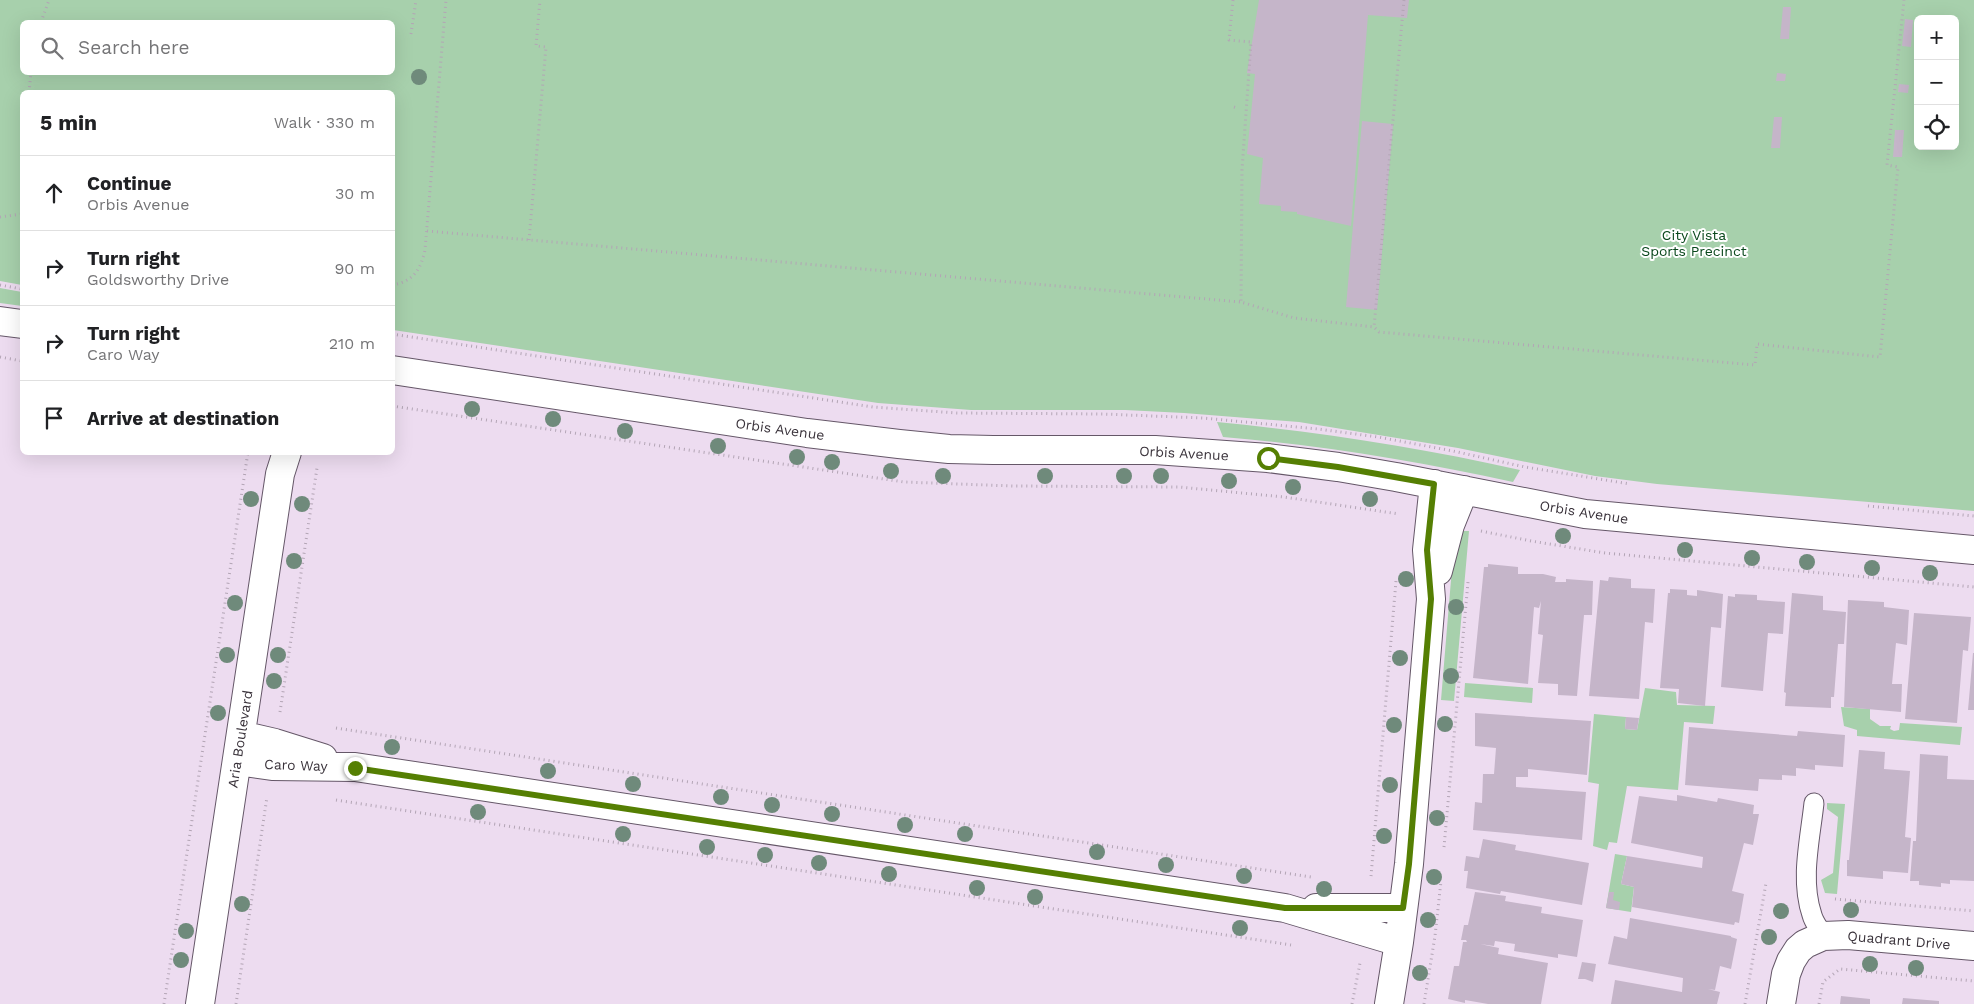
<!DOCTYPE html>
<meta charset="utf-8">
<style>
body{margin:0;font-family:"Work Sans",sans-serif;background:#f2f2f2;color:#202124}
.controls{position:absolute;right:15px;top:15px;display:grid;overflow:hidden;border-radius:8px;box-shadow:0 5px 20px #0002}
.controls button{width:45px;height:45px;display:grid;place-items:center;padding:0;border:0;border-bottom:1px solid #e0e0e0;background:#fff;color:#202124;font:25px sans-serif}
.stop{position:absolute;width:15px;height:15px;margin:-11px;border:4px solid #557f03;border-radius:50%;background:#fff}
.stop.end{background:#557f03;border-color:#fff;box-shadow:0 1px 5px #0008}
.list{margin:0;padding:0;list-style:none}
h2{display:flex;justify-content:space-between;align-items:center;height:65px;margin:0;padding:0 20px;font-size:21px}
h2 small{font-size:16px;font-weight:400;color:#757577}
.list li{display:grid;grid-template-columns:32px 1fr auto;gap:15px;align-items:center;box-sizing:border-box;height:75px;padding:0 20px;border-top:1px solid #e0e0e0}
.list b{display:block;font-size:19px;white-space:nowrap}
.list p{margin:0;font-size:16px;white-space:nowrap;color:#757577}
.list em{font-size:16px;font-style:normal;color:#757577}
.icon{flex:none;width:28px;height:28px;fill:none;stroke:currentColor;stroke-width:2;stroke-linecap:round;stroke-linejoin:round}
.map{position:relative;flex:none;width:1974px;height:1004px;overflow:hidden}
.search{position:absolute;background:#fff;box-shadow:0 5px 20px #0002;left:20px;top:20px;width:375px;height:55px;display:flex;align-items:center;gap:12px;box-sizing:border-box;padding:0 18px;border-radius:8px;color:#757577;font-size:19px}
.panel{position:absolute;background:#fff;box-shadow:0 5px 20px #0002;left:20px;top:90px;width:375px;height:365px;border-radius:8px}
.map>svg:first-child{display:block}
</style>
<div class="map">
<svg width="1974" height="1004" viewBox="0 0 1974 1004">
<rect width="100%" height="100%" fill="#eddcf0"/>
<path fill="#a7d0ac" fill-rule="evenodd" d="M0,0H1974V511L1657,484L1595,476L1458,448L1299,422L1184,413L1125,410H971L878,403L393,330L392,92H22V285L0,281ZM1918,19H1955V146H1918ZM22,22H392V72H22Z
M0,288L22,292V306L0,303Z
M1217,422C1319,432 1419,447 1520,470L1513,482C1417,461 1321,445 1223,437Z
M1462,531H1469L1454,701L1441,700L1453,556Z
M1465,683L1533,688L1532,703L1464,697Z
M1645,688L1676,692L1677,705L1715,706L1713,724L1684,722L1678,790L1627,786L1617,843L1609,842L1607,850L1593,846L1599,784L1588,782L1594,714L1626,717L1625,729L1637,730Z
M1841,707L1870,709V719L1880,726H1891L1890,729L1894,731L1899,730L1900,723L1962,727L1960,745L1857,736V730L1844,726Z
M1827,803L1845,804L1837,894L1825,893L1821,880L1833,873L1838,817L1827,809Z
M1615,854L1627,856L1621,884L1634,887L1631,912L1606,908Z"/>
<path fill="#c5b5c9" d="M1259,0H1409L1407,18L1368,15L1351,226L1297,214V212L1281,211V206L1259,204L1263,158L1247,154L1255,74L1247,73Z
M1783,7H1791L1789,39H1780Z
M1905,19L1913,20L1911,47L1902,46Z
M1777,73L1786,74L1785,81H1776Z
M1899,84L1909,85L1908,93L1898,92Z
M1774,117H1782L1780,148H1771Z
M1362,121L1393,124L1377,310L1346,307Z
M1895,130H1904L1902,157H1893Z
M1488,564L1518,567V574H1543L1556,577L1555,582H1566V579L1593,581L1592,615H1584L1577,696L1558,695V684L1538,683L1543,635L1538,634L1541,601L1539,608L1534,607L1528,684L1473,678L1484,567H1488Z
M1609,577L1631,579V588L1655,589L1653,623L1645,622L1639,699L1589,696L1600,580L1608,581Z
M1670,589L1687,590V595L1697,596V590L1723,594L1721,628L1711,627L1705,706L1678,703L1679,689L1660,688L1668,593H1670Z
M1792,593L1823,596V610L1846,612L1844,644H1838L1834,697H1831V708L1785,706L1786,693L1784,692Z
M1735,594L1757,595V600L1785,602L1783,634L1768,633L1763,691L1721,687L1728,596L1735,597Z
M1848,600L1884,602V607L1909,610L1907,645L1896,643L1892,684H1902L1901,712L1844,707Z
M1914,613L1971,617L1968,651L1963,650L1957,723L1905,719Z
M1973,653H1974V710H1968Z
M1475,713L1591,721L1587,775L1528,769V777H1516V787L1586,792L1582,840L1473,830L1475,802L1482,803L1483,774H1494L1496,748L1475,746Z
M1626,717L1639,718L1637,730L1625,729Z
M1689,727L1797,736L1798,731L1845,735L1843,767L1815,765V770L1796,768V776L1782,775V780L1759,779L1758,791L1685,785Z
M1859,750L1885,752L1884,769L1910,771L1905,837L1911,838L1908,873L1883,871V879L1847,876V860H1849Z
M1920,754L1948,756L1947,779L1974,780V881L1950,880V884L1941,883V887L1919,885V881H1910L1913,841H1916Z
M1677,795L1717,802L1718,798L1754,805L1753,814H1759L1753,845L1744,843L1732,891L1744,894L1739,923L1735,922L1734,925L1632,907L1634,887L1621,884L1627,856L1702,868L1703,857L1631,843L1639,796L1677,801Z
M1483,839L1516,845L1515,850L1589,863L1582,905L1501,891L1500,894L1466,888L1468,871H1464L1466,856L1479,858Z
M1475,892L1506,896L1505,901L1542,907L1541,913L1583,920L1577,957L1558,954V958L1514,951L1515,944L1495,941L1494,946L1480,944L1499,948L1498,954L1548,963L1541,1004H1488L1465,1000V1003L1448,999L1454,966H1459L1463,942H1467L1466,940H1461L1464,925H1468Z
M1609,892H1614L1613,900L1620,902L1619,910L1606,908Z
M1630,918L1731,936V937L1737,939L1731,969L1720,966L1715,990L1708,989L1720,992L1717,1004H1611L1615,980L1682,992L1683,978L1608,964L1614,936L1627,939Z
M1582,962L1596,964L1593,982L1585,979H1578Z
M1841,996L1870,999V1004H1840Z
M1903,998L1939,1001V1004H1902Z"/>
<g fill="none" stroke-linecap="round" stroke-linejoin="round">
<g stroke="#655768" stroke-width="21">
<path id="lane" d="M1814,803C1810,840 1800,880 1812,915C1814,923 1820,929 1823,936"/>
</g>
<g stroke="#655768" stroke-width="30">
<path id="street" d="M0,321L22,324
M392,370L807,433L899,444L949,449L993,450H1155L1268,458L1338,467L1396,477L1585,514L1974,550
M1438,571L1450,525L1464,490
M241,735L275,743L323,758
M237,761L272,766L355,767L1285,908L1399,942
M1316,908H1403
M200,1004L280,474L287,452
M1389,1004L1399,942L1409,864L1431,599L1427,550L1434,484
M1781,1004L1786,974L1791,961L1798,950L1805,944L1823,936L1848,935L1974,946"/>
</g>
<path stroke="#b3a5b5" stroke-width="3" stroke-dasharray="1 4" stroke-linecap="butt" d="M1233,0L1229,40L1251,42L1242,170L1241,302L1294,318L1374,327
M1404,0L1374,327L1379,332L1755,365L1757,344L1880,357L1898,167L1887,165L1904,0
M41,22L49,0
M411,34L416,0
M29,92L31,72
M1234,107L1237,108
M0,217L22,214
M427,231L1241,302
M529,240L546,47L536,46L540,0
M0,285L22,289
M392,285C413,282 421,269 425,250L446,0
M392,334L873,407L957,413L1103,414L1203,418L1318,429L1378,437L1453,451L1525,467L1630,484
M0,357L22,361
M392,406L904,482L1013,486L1179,487L1284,497L1399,514
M1868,506L1974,516
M1481,531L1531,541L1605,553L1974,587
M280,712L317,468
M336,728L1311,877
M336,800L1291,945
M1444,847L1468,582
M1371,876L1396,581
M1835,899L1974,911
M164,1004L248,452
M236,1004L267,797
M1352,1004L1360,963
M1424,1004L1435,936L1441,881
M1745,1004L1766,883
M1819,1004L1823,982L1840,969L1974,981"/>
<use href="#lane" stroke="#fff" stroke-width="19"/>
<use href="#street" stroke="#fff" stroke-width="28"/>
</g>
<g fill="#6f8a7b">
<circle cx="419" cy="77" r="8"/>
<circle cx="472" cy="409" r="8"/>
<circle cx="553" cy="419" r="8"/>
<circle cx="625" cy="431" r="8"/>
<circle cx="718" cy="446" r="8"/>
<circle cx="797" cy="457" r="8"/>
<circle cx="832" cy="462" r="8"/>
<circle cx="891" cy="471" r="8"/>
<circle cx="943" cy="476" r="8"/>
<circle cx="1045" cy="476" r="8"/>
<circle cx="1124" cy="476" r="8"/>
<circle cx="1161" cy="476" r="8"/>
<circle cx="1229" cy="481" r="8"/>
<circle cx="1293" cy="487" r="8"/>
<circle cx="251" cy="499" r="8"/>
<circle cx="1370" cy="499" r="8"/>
<circle cx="302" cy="504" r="8"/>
<circle cx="1563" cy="536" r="8"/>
<circle cx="1685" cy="550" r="8"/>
<circle cx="1752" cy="558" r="8"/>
<circle cx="294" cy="561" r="8"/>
<circle cx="1807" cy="562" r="8"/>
<circle cx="1872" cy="568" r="8"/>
<circle cx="1930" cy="573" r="8"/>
<circle cx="1406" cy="579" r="8"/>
<circle cx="235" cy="603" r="8"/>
<circle cx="1456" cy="607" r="8"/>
<circle cx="227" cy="655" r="8"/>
<circle cx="278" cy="655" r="8"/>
<circle cx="1400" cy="658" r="8"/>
<circle cx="1451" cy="676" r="8"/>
<circle cx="274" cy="681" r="8"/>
<circle cx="218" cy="713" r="8"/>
<circle cx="1445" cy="724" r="8"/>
<circle cx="1394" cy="725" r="8"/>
<circle cx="392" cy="747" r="8"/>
<circle cx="548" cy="771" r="8"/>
<circle cx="633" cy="784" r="8"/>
<circle cx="1390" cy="785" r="8"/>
<circle cx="721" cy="797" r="8"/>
<circle cx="772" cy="805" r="8"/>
<circle cx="478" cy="812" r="8"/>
<circle cx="832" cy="814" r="8"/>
<circle cx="1437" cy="818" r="8"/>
<circle cx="905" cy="825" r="8"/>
<circle cx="623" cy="834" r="8"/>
<circle cx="965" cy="834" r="8"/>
<circle cx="1384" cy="836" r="8"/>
<circle cx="707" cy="847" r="8"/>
<circle cx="1097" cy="852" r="8"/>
<circle cx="765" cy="855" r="8"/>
<circle cx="819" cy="863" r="8"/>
<circle cx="1166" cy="865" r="8"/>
<circle cx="889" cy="874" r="8"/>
<circle cx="1244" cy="876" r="8"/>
<circle cx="1434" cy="877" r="8"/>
<circle cx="977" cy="888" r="8"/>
<circle cx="1324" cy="889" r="8"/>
<circle cx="1035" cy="897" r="8"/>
<circle cx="242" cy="904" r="8"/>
<circle cx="1851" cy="910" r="8"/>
<circle cx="1781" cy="911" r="8"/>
<circle cx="1428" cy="920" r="8"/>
<circle cx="1240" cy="928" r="8"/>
<circle cx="186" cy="931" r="8"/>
<circle cx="1769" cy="937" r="8"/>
<circle cx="181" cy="960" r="8"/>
<circle cx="1870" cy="964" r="8"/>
<circle cx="1916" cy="968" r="8"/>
<circle cx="1420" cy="973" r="8"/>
</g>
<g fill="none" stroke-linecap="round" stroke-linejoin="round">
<path stroke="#557f03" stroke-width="6" d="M355,768L1285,908H1403L1409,864L1431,599L1427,550L1434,484L1338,467L1268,458"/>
</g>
<g text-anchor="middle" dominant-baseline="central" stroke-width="4" stroke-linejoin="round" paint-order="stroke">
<g font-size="14" fill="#08471b" stroke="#fff">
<text x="1694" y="235">City Vista<tspan x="1694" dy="16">Sports Precinct</tspan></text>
</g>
<g font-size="14" fill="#3a333b" stroke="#fff">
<text transform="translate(780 429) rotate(8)">Orbis Avenue</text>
<text transform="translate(1184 453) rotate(3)">Orbis Avenue</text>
<text transform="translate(1584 512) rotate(9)">Orbis Avenue</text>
<text transform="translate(240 739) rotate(-81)">Aria Boulevard</text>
<text transform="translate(296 765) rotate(2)">Caro Way</text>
<text transform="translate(1899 940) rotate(5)">Quadrant Drive</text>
</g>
</g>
</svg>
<div class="controls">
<button>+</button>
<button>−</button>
<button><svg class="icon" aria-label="locate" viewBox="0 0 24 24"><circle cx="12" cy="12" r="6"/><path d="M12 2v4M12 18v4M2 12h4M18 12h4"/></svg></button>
</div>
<div class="stop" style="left:1268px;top:458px"></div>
<div class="stop end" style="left:355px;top:768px"></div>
<div class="search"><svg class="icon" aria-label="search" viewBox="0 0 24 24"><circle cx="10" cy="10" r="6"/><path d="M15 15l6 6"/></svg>Search here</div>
<section class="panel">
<h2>5 min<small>Walk · 330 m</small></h2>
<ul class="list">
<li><svg class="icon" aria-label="ahead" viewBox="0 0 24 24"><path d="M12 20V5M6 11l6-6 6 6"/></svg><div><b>Continue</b><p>Orbis Avenue</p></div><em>30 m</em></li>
<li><svg class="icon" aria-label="right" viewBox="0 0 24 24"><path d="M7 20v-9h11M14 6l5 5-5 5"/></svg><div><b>Turn right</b><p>Goldsworthy Drive</p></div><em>90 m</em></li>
<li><svg class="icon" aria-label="right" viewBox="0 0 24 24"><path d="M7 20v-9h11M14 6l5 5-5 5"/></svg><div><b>Turn right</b><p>Caro Way</p></div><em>210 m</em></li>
<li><svg class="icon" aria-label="arrive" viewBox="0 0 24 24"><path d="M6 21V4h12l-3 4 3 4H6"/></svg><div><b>Arrive at destination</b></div></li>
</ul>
</section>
</div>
